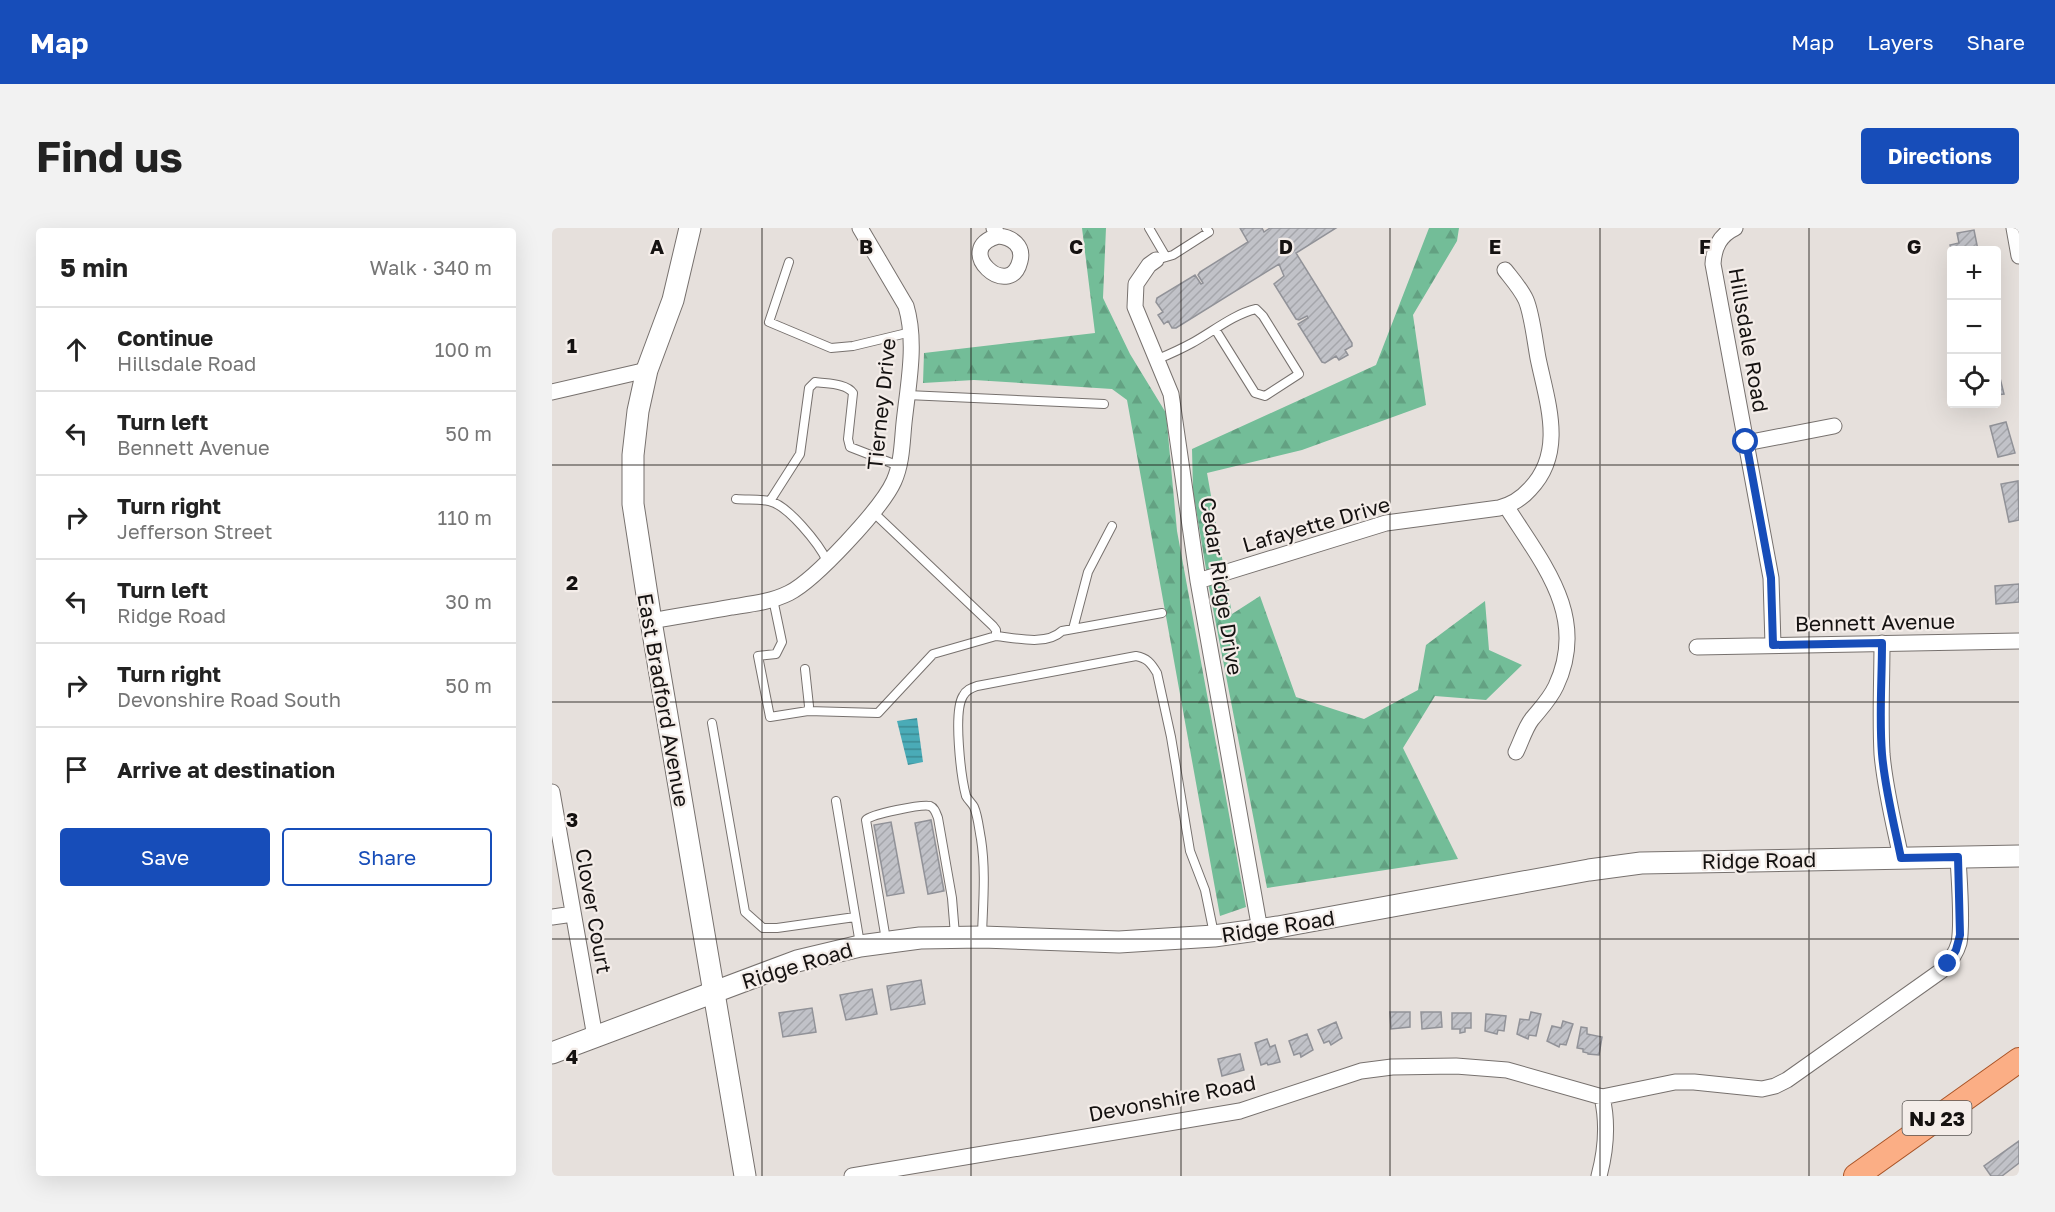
<!DOCTYPE html>
<meta charset="utf-8">
<style>
body{margin:0;font-family:"Golos Text",sans-serif;background:#f2f2f2;color:#222}
.controls{position:absolute;right:18px;top:18px;display:grid;overflow:hidden;border-radius:6px;box-shadow:0 6px 24px #0002}
.controls button{width:54px;height:54px;display:grid;place-items:center;padding:0;border:0;border-bottom:2px solid #e0e0e0;background:#fff;color:#222;font:30px sans-serif}
.stop{position:absolute;width:18px;height:18px;margin:-14px;border:4px solid #174db9;border-radius:50%;background:#fff}
.stop.end{background:#174db9;border-color:#fff;box-shadow:0 2px 6px #0008}
.list{margin:0;padding:0;list-style:none}
h2{display:flex;justify-content:space-between;align-items:center;height:78px;margin:0;padding:0 24px;font-size:26px}
h2 small{font-size:20px;font-weight:400;color:#767676}
.list li{display:grid;grid-template-columns:39px 1fr auto;gap:18px;align-items:center;box-sizing:border-box;height:84px;padding:0 24px;border-top:2px solid #e0e0e0}
.list b{display:block;font-size:22px;white-space:nowrap}
.list p{margin:0;font-size:20px;white-space:nowrap;color:#767676}
.list em{font-size:20px;font-style:normal;color:#767676}
.actions{display:flex;gap:12px;padding:18px 24px}
.actions a{flex:1;padding:14px 0;border:2px solid #174db9;border-radius:6px;text-align:center;font-size:21px;color:#174db9}
.actions .main{background:#174db9;color:#fff}
.icon{flex:none;width:33px;height:33px;fill:none;stroke:currentColor;stroke-width:2;stroke-linecap:round;stroke-linejoin:round}
.map{position:relative;flex:none;width:1467px;height:948px;overflow:hidden;border-radius:6px}
header{display:flex;align-items:center;gap:36px;box-sizing:border-box;height:84px;padding:0 30px;background:#174db9;color:#fff}
header strong{font-size:28px}
nav{display:flex;gap:33px;margin-inline-start:auto;font-size:21px}
.intro{display:flex;align-items:center;justify-content:space-between;box-sizing:border-box;height:144px;padding:0 36px}
h1{margin:0;font-size:42px}
.button{padding:15px 27px;border-radius:6px;background:#174db9;color:#fff;font-size:21px;font-weight:700}
main{display:flex;gap:36px;padding:0 36px}
aside{flex:1;background:#fff;border-radius:6px;box-shadow:0 6px 24px #0002}
.map>svg:first-child{display:block}
</style>
<header>
<strong>Map</strong>
<nav><a>Map</a><a>Layers</a><a>Share</a></nav>
</header>
<div class="intro"><h1>Find us</h1><a class="button">Directions</a></div>
<main>
<aside>
<h2>5 min<small>Walk · 340 m</small></h2>
<ul class="list">
<li><svg class="icon" aria-label="ahead" viewBox="0 0 24 24"><path d="M12 20V5M6 11l6-6 6 6"/></svg><div><b>Continue</b><p>Hillsdale Road</p></div><em>100 m</em></li>
<li><svg class="icon" aria-label="left" viewBox="0 0 24 24"><path d="M17 20v-9H6M10 6l-5 5 5 5"/></svg><div><b>Turn left</b><p>Bennett Avenue</p></div><em>50 m</em></li>
<li><svg class="icon" aria-label="right" viewBox="0 0 24 24"><path d="M7 20v-9h11M14 6l5 5-5 5"/></svg><div><b>Turn right</b><p>Jefferson Street</p></div><em>110 m</em></li>
<li><svg class="icon" aria-label="left" viewBox="0 0 24 24"><path d="M17 20v-9H6M10 6l-5 5 5 5"/></svg><div><b>Turn left</b><p>Ridge Road</p></div><em>30 m</em></li>
<li><svg class="icon" aria-label="right" viewBox="0 0 24 24"><path d="M7 20v-9h11M14 6l5 5-5 5"/></svg><div><b>Turn right</b><p>Devonshire Road South</p></div><em>50 m</em></li>
<li><svg class="icon" aria-label="arrive" viewBox="0 0 24 24"><path d="M6 21V4h12l-3 4 3 4H6"/></svg><div><b>Arrive at destination</b></div></li>
</ul>
<div class="actions"><a class="main">Save</a><a>Share</a></div>
</aside>
<div class="map">
<svg width="1467" height="948" viewBox="0 0 1467 948">
<defs>
<pattern id="forest-firs" width="22" height="20" patternUnits="userSpaceOnUse" patternTransform="scale(1.5)"><rect width="22" height="20" fill="#73bd98"/><path d="M5 1l3.5 6h-7zM16 11l3.5 6h-7z" fill="#63a182"/></pattern>
<pattern id="water-rules" width="6" height="5" patternUnits="userSpaceOnUse" patternTransform="scale(1.5)"><rect width="6" height="5" fill="#4aabb7"/><path d="M0 2.5h6" fill="none" stroke="#3c8a93"/></pattern>
<pattern id="building-hatch" width="6" height="6" patternUnits="userSpaceOnUse" patternTransform="scale(1.5)"><rect width="6" height="6" fill="#c1c2c8"/><path d="M-1 1l2-2M0 6l6-6M5 7l2-2" fill="none" stroke="#a5a6ab"/></pattern>
</defs>
<rect width="100%" height="100%" fill="#e6e0dc"/>
<path fill="url(#forest-firs)" d="M530,0H554L551,70L578,126L614,185L625,303L694,679L668,688L575,172L560,161L422,152L371,155L372,125L543,105Z
M877,0H907L905,13L861,87L874,177L750,222L655,245L680,386L708,368L744,469L812,491L866,462L874,417L933,373L937,422L970,437L934,472L883,468L851,520L906,631L715,660L658,365L641,263L640,221L824,137Z"/>
<path fill="url(#water-rules)" d="M365,490L371,534L356,537L345,493Z"/>
<path fill="url(#building-hatch)" stroke="#919298" stroke-width="1.5" d="M688,0H710L712,4L718,0H784L744,25L800,115V118L793,122L796,127L787,132L784,128L773,135L770,134L746,96L756,90L755,88L747,92L744,91L722,56L732,48L727,36L624,100H620L616,93L612,96L606,87L611,84L604,74L605,70L643,47L649,56L651,55L646,47L648,44L696,14Z
M1422,2L1426,22L1400,23L1398,17L1407,15L1405,5Z
M1444,134L1452,166L1444,167Z
M1454,194L1463,225L1446,229L1438,198Z
M1466,253L1467,292L1457,294L1449,256Z
M1467,356V374L1444,376L1443,358Z
M379,592L392,663L376,666L363,595Z
M339,594L352,665L335,668L322,597Z
M369,752L373,776L339,782L335,758Z
M320,761L325,786L294,792L288,767Z
M260,780L264,804L231,809L227,785Z
M838,784H858V799L839,801Z
M869,784H889L890,799L870,801Z
M979,784L989,786L984,808L977,807L976,811L965,806L968,791L977,792Z
M900,785H919V800H913V804L908,805V801H900Z
M934,786L954,788L952,803L946,802L945,806L933,803Z
M1011,793L1021,796L1014,817L1008,816L1007,819L995,813L1000,798L1009,800Z
M784,794L790,810L779,817L777,813L772,815L766,802Z
M1029,799L1035,800V806L1050,809L1047,827L1036,826V825L1031,824V821L1025,820Z
M755,806L761,822L749,829L748,825L742,827L737,813Z
M715,811L718,819L723,817L728,834L716,837L715,835L709,837L703,815Z
M688,826L692,842L670,848L666,831Z
M1467,913V935L1450,948H1439L1432,938Z"/>
<g fill="none" stroke-linecap="round" stroke-linejoin="round">
<g stroke="#77716e" stroke-width="10">
<path id="lane" d="M597,0L614,29
M604,32L621,27L657,4L654,0
M237,34L217,94L279,120L301,118L359,104
M606,131C618,126 629,121 640,115C660,104 682,86 704,81L711,88L747,146L713,168L703,165L663,101
M355,167L552,176
M184,271C194,272 207,271 217,273C236,277 267,316 275,333
M218,273L248,226L257,160L263,154C275,156 294,155 301,165L296,211L298,219L347,238
M221,371L230,414L224,426L206,428L218,489L256,483L257,478L253,441
M521,401L536,344L560,298
M444,408C464,410 494,418 510,403L610,385
M256,483L326,485L381,426L444,408V402L441,398L322,285
M160,495L193,684L211,700H225L303,689
M284,573L308,716
M430,707C431,675 434,643 429,611C427,601 426,588 422,579C420,575 416,572 414,568C409,549 401,484 411,468C414,462 419,460 425,458L584,428C595,430 599,435 605,445L619,509L638,623L653,662L662,706
M334,712L314,592C319,586 370,576 378,578C383,580 384,585 386,590L400,670L403,707"/>
</g>
<g stroke="#77716e" stroke-width="17">
<path id="street" d="M442,0L446,8C460,9 472,18 468,33C458,74 399,21 446,8
M1183,0C1168,7 1162,19 1161,36L1219,350L1221,417
M1462,0L1467,28
M604,32L597,37L584,56L583,79L619,166L646,353L708,702
M0,164L95,142
M1194,215L1282,198
M954,278C990,335 1037,388 1004,458C998,471 989,480 980,491C973,500 969,514 964,524
M646,353L834,295L947,280C959,277 970,270 978,261C1014,224 995,174 986,130C983,114 980,86 974,72C969,61 960,51 953,42
M99,393C126,388 153,384 180,379C199,376 219,374 237,365C263,352 330,280 342,253C350,235 350,215 352,195C356,157 365,115 354,78L308,0
M1330,415C1330,452 1328,489 1330,526C1333,561 1342,596 1349,630
M1145,419L1467,413
M0,564L43,809
M0,689L21,686
M300,948L688,883L809,843L840,839L904,838L955,842L1050,869L1123,854H1142L1210,861L1223,858L1235,852L1389,743C1397,735 1404,726 1407,715C1411,695 1407,651 1406,629
M1047,948C1054,922 1056,895 1050,869"/>
</g>
<g stroke="#77716e" stroke-width="23">
<path id="secondary" d="M138,0L121,72L95,142L86,183L81,227V276L99,393L193,948
M0,825L245,733L308,718L368,710L430,709L567,714L662,708L726,699L1037,642L1089,635L1467,628"/>
</g>
<g stroke="#a95427" stroke-width="26">
<path id="primary" d="M1304,948L1467,832"/>
</g>
<use href="#lane" stroke="#fff" stroke-width="8"/>
<use href="#street" stroke="#fff" stroke-width="15"/>
<use href="#secondary" stroke="#fff" stroke-width="21"/>
<use href="#primary" stroke="#fbae85" stroke-width="24"/>
</g>
<g fill="none" stroke-linecap="round" stroke-linejoin="round">
<path stroke="#174db9" stroke-width="8" d="M1194,214L1219,350L1221,417L1330,415C1330,452 1327,489 1330,526C1333,561 1342,596 1349,630L1406,629L1408,707L1404,722L1396,736"/>
</g>
<path fill="none" stroke="#151211" stroke-width="1.5" stroke-opacity="0.55" d="M210,0V948M419,0V948M629,0V948M838,0V948M1048,0V948M1257,0V948M0,237H1467M0,474H1467M0,711H1467"/>
<g text-anchor="middle" dominant-baseline="central" stroke-width="4.5" stroke-linejoin="round" paint-order="stroke">
<rect fill="#f4ede9" stroke="#585452" stroke-width="1.5" x="1350.5" y="873" width="69" height="34" rx="4.5"/>
<g font-size="20" font-weight="bold" fill="#151211">
<text x="1385" y="890">NJ 23</text>
</g>
<g font-size="21" fill="#151211" stroke="#f4ede9">
<text transform="translate(1197 112) rotate(80)">Hillsdale Road</text>
<text transform="translate(329 176) rotate(-84)">Tierney Drive</text>
<text transform="translate(764 296) rotate(-16)">Lafayette Drive</text>
<text transform="translate(670 358) rotate(81)">Cedar Ridge Drive</text>
<text transform="translate(1323 394) rotate(-1)">Bennett Avenue</text>
<text transform="translate(112 472) rotate(80)">East Bradford Avenue</text>
<text transform="translate(1207 632) rotate(-1)">Ridge Road</text>
<text transform="translate(42 683) rotate(80)">Clover Court</text>
<text transform="translate(726 698) rotate(-9)">Ridge Road</text>
<text transform="translate(245 737) rotate(-17)">Ridge Road</text>
<text transform="translate(620 870) rotate(-11)">Devonshire Road</text>
</g>
</g>
<g font-size="20" text-anchor="middle" font-weight="bold" fill="#151211" stroke="#f4ede9" stroke-width="4.5" stroke-linejoin="round" paint-order="stroke">
<text x="105" y="26">A</text>
<text x="314" y="26">B</text>
<text x="524" y="26">C</text>
<text x="734" y="26">D</text>
<text x="943" y="26">E</text>
<text x="1153" y="26">F</text>
<text x="1362" y="26">G</text>
<text x="20" y="125">1</text>
<text x="20" y="362">2</text>
<text x="20" y="599">3</text>
<text x="20" y="836">4</text>
</g>
</svg>
<div class="controls">
<button>+</button>
<button>−</button>
<button><svg class="icon" aria-label="locate" viewBox="0 0 24 24"><circle cx="12" cy="12" r="6"/><path d="M12 2v4M12 18v4M2 12h4M18 12h4"/></svg></button>
</div>
<div class="stop" style="left:1194px;top:214px"></div>
<div class="stop end" style="left:1396px;top:736px"></div>
</div>
</main>
